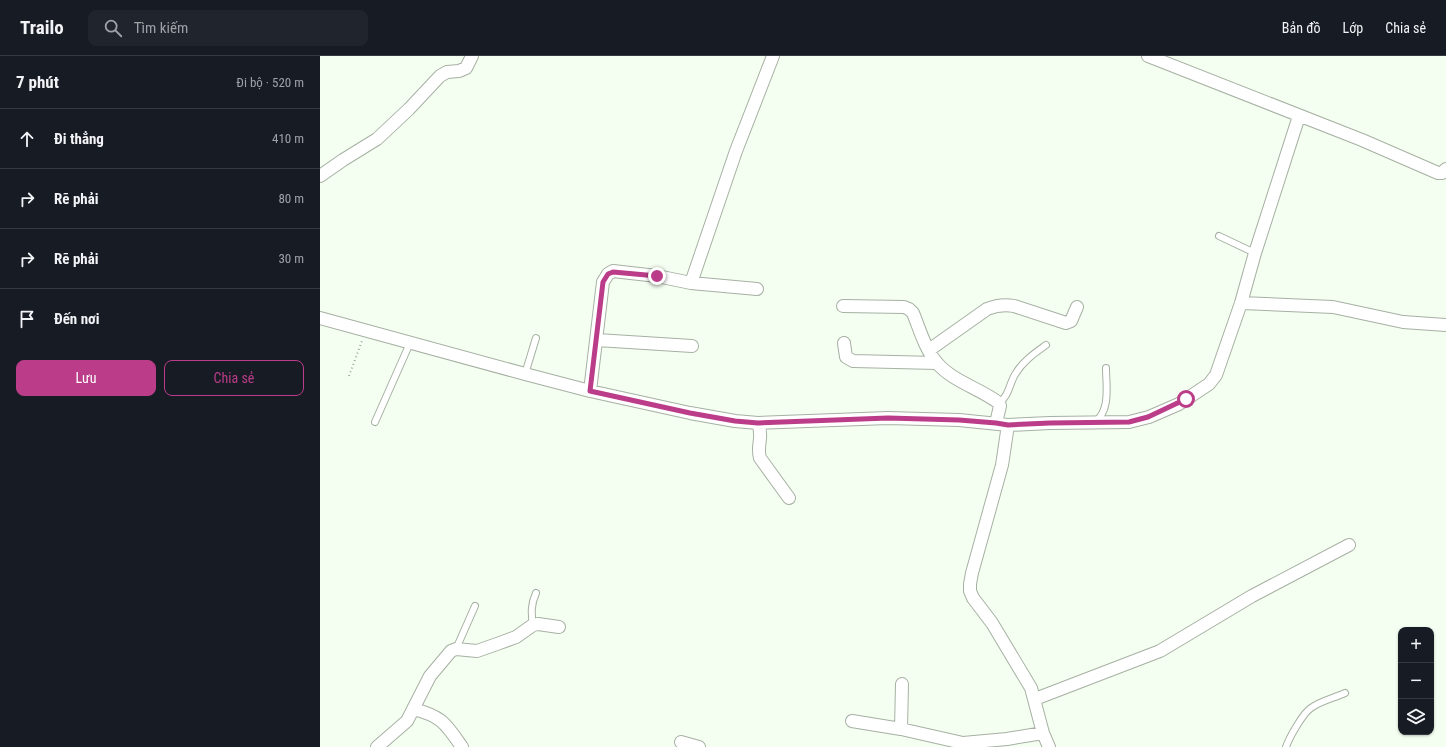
<!DOCTYPE html>
<html lang="vi">
<meta charset="utf-8">
<style>
body{margin:0;font-family:"Roboto Condensed",sans-serif;background:#20242c;color:#f1f3f6}
.controls{position:absolute;right:12px;bottom:12px;display:grid;overflow:hidden;border-radius:8px;box-shadow:0 1px 3px #0004}
.controls button{width:36px;height:36px;display:grid;place-items:center;padding:0;border:0;border-bottom:1px solid #363941;background:#171b24;color:#f1f3f6;font:20px sans-serif}
.stop{position:absolute;width:12px;height:12px;margin:-9px;border:3px solid #bb3c88;border-radius:50%;background:#fff}
.stop.end{background:#bb3c88;border-color:#fff;box-shadow:0 1px 4px #0008}
.list{margin:0;padding:0;list-style:none}
h2{display:flex;justify-content:space-between;align-items:center;height:52px;margin:0;padding:0 16px;font-size:17px}
h2 small{font-size:13px;font-weight:400;color:#9ea1a6}
.list li{display:grid;grid-template-columns:26px 1fr auto;gap:12px;align-items:center;box-sizing:border-box;height:60px;padding:0 16px;border-top:1px solid #363941}
.list b{display:block;font-size:15px;white-space:nowrap}
.list em{font-size:13px;font-style:normal;color:#9ea1a6}
.actions{display:flex;gap:8px;padding:12px 16px}
.actions a{flex:1;padding:9px 0;border:1px solid #bb3c88;border-radius:8px;text-align:center;font-size:14px;color:#bb3c88}
.actions .main{background:#bb3c88;color:#fff}
.icon{flex:none;width:22px;height:22px;fill:none;stroke:currentColor;stroke-width:2;stroke-linecap:round;stroke-linejoin:round}
.map{position:relative;flex:none;width:1126px;height:691px;overflow:hidden}
header{display:flex;align-items:center;gap:24px;box-sizing:border-box;height:56px;padding:0 20px;background:#171b24;border-bottom:1px solid #363941}
header strong{font-size:19px}
nav{display:flex;gap:22px;margin-inline-start:auto;font-size:14px}
.search{width:280px;height:36px;background:#20242c;display:flex;align-items:center;gap:10px;box-sizing:border-box;padding:0 14px;border-radius:8px;color:#9ea1a6;font-size:15px}
main{display:flex}
aside{flex:1;background:#171b24}
.map>svg:first-child{display:block}
</style>
<header>
<strong>Trailo</strong>
<div class="search"><svg class="icon" aria-label="search" viewBox="0 0 24 24"><circle cx="10" cy="10" r="6"/><path d="M15 15l6 6"/></svg>Tìm kiếm</div>
<nav><a>Bản đồ</a><a>Lớp</a><a>Chia sẻ</a></nav>
</header>
<main>
<aside>
<h2>7 phút<small>Đi bộ · 520 m</small></h2>
<ul class="list">
<li><svg class="icon" aria-label="ahead" viewBox="0 0 24 24"><path d="M12 20V5M6 11l6-6 6 6"/></svg><div><b>Đi thẳng</b></div><em>410 m</em></li>
<li><svg class="icon" aria-label="right" viewBox="0 0 24 24"><path d="M7 20v-9h11M14 6l5 5-5 5"/></svg><div><b>Rẽ phải</b></div><em>80 m</em></li>
<li><svg class="icon" aria-label="right" viewBox="0 0 24 24"><path d="M7 20v-9h11M14 6l5 5-5 5"/></svg><div><b>Rẽ phải</b></div><em>30 m</em></li>
<li><svg class="icon" aria-label="arrive" viewBox="0 0 24 24"><path d="M6 21V4h12l-3 4 3 4H6"/></svg><div><b>Đến nơi</b></div></li>
</ul>
<div class="actions"><a class="main">Lưu</a><a>Chia sẻ</a></div>
</aside>
<div class="map">
<svg width="1126" height="691" viewBox="0 0 1126 691">
<rect width="100%" height="100%" fill="#f5fff1"/>
<g fill="none" stroke-linecap="round" stroke-linejoin="round">
<g stroke="#a6b0a3" stroke-width="8">
<path id="lane" d="M899,180L935,197
M205,318L216,282
M679,347C690,339 689,327 696,317C703,305 715,297 726,289
M55,366L90,287
M775,366C791,354 786,329 786,312
M213,569C211,557 211,548 216,537
M136,593L155,550
M966,691C969,682 983,657 991,652C1000,645 1014,642 1025,637"/>
</g>
<g stroke="#a6b0a3" stroke-width="14">
<path id="street" d="M828,0L1042,84L1118,117H1122L1126,113
M0,120L23,104L57,83L89,53L120,20L127,16L139,15L146,12L152,0
M371,227L437,233
M921,247L1013,251L1083,266L1126,269
M523,250L584,251L589,253L593,257C600,274 605,293 617,307C632,325 661,333 679,347L680,350L676,367
M0,262L205,318L270,335L370,357L415,365L438,367L568,362L639,364L688,369L730,367L809,366L829,361L859,348L889,328L896,319L921,247L935,197L979,60
M277,284L372,290
M524,287L526,301L533,305L617,307
M609,294L667,253C677,249 684,248 694,250L746,267L751,265L757,251
M270,335L283,226L288,218L293,215L337,220L371,227L416,95L453,0
M438,367C444,382 436,389 440,402L469,442
M688,369L682,409L652,517L650,528V535L653,542L672,567L711,632L723,677L729,691
M582,628L581,673L643,687L687,683L723,677
M715,643L840,595L932,540L1029,489
M93,653C122,660 126,668 142,691
M532,665L581,673
M361,686L379,691
M57,691L87,665L110,620L131,595L136,593L157,595L177,588L196,581L213,569L218,568L239,571"/>
</g>
<path stroke="#9aa197" stroke-width="2" stroke-dasharray="1 3" stroke-linecap="butt" d="M29,320L42,285"/>
<use href="#lane" stroke="#fff" stroke-width="6"/>
<use href="#street" stroke="#fff" stroke-width="12"/>
</g>
<g fill="none" stroke-linecap="round" stroke-linejoin="round">
<path stroke="#bb3c88" stroke-width="5" d="M337,220L293,216L288,218L283,226L270,335L370,357L415,365L438,367L568,362L639,364L676,367L688,369L730,367L809,366L828,361L866,343"/>
</g>
</svg>
<div class="controls">
<button>+</button>
<button>−</button>
<button><svg class="icon" aria-label="layers" viewBox="0 0 24 24"><path d="M12 4l9 5-9 5-9-5zM3 14l9 5 9-5"/></svg></button>
</div>
<div class="stop" style="left:866px;top:343px"></div>
<div class="stop end" style="left:337px;top:220px"></div>
</div>
</main>
